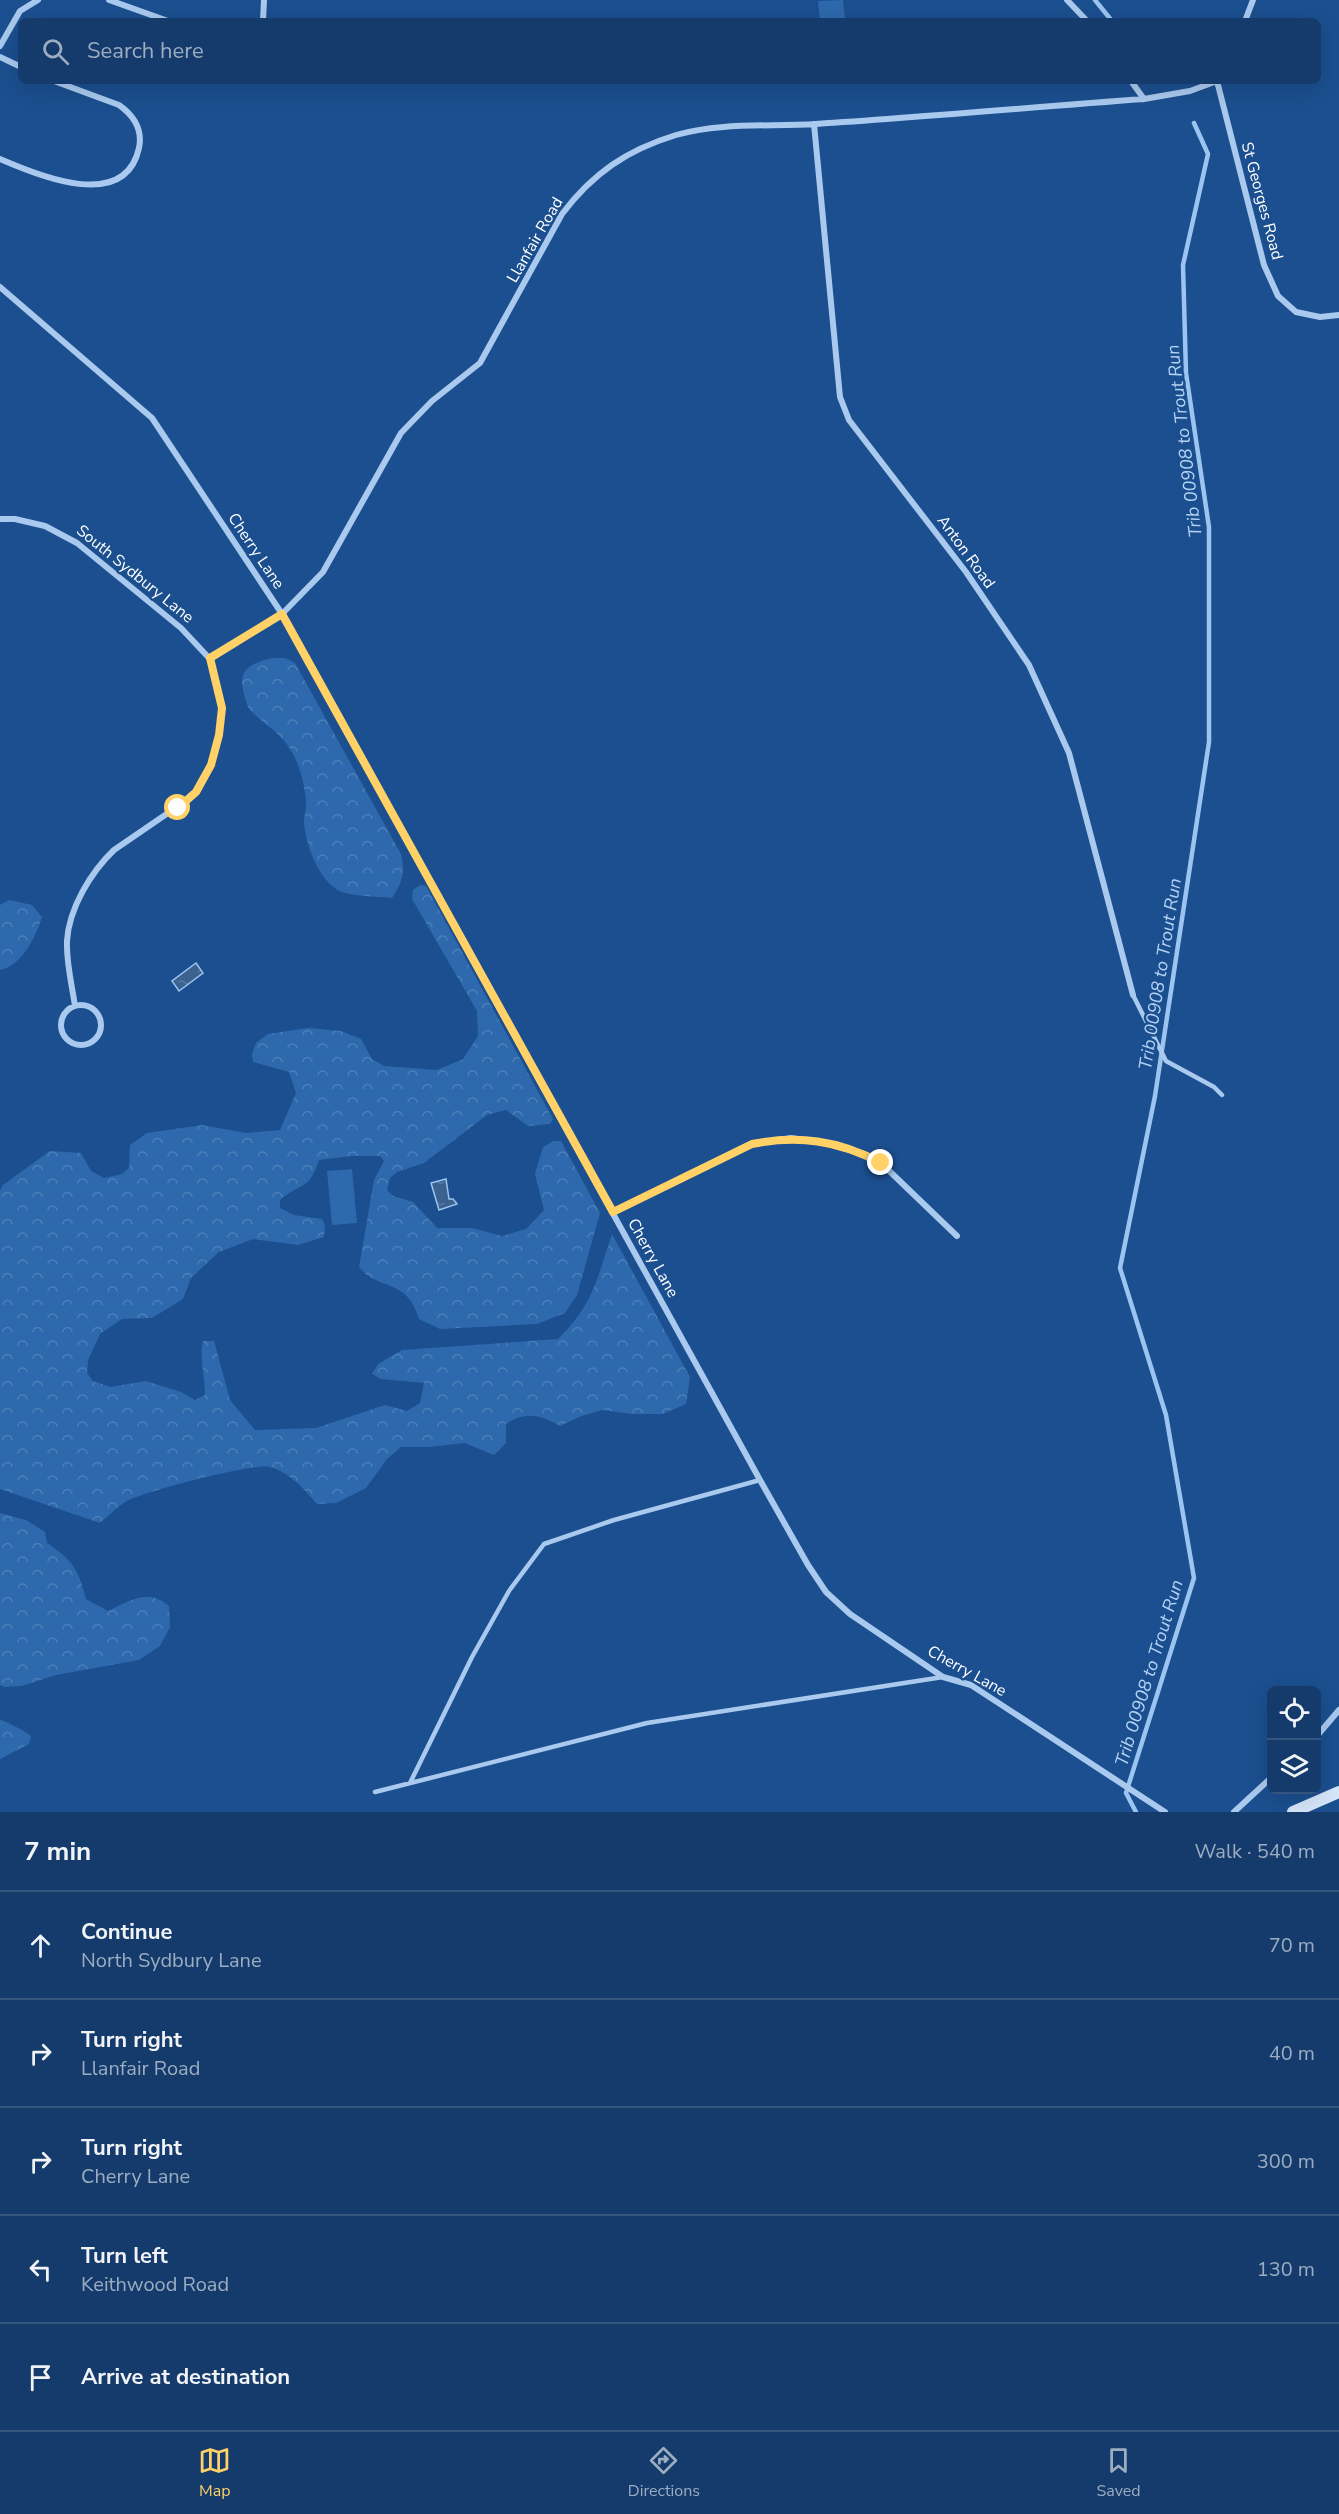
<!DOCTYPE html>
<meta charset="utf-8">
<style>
body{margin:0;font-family:"Nunito Sans",sans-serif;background:#214673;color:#f1f3f6}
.controls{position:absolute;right:18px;bottom:18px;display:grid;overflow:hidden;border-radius:9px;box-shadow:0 6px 24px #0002}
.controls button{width:54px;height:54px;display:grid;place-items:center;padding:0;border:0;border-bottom:2px solid #33557e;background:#143b6b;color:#f1f3f6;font:30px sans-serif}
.stop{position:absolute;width:18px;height:18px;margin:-14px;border:4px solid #ffd166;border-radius:50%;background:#fff}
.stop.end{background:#ffd166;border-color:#fff;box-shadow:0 2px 6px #0008}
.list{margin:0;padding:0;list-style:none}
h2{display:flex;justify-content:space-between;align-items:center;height:78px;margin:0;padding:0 24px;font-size:26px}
h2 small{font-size:20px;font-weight:400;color:#9dadc1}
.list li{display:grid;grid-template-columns:39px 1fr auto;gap:18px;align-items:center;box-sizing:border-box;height:108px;padding:0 24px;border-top:2px solid #33557e}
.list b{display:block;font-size:22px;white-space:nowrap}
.list p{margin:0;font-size:20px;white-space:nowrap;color:#9dadc1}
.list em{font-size:20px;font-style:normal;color:#9dadc1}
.icon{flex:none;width:33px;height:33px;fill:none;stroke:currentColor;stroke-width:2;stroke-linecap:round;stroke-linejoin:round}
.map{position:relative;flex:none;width:1339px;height:1812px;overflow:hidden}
.search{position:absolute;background:#143b6b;box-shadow:0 6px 24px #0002;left:18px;right:18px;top:18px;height:66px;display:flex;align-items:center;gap:15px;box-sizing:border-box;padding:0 21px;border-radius:9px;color:#9dadc1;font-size:22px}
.sheet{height:618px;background:#143b6b}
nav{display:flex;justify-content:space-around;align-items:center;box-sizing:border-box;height:84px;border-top:2px solid #33557e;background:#143b6b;font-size:16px;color:#9dadc1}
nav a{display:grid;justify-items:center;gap:3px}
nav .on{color:#ffd166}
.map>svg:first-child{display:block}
</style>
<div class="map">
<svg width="1339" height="1812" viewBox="0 0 1339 1812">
<defs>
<pattern id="forest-crowns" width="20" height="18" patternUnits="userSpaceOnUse" patternTransform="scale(1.5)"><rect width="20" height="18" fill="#2e69ad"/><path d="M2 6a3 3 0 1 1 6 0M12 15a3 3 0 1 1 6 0" fill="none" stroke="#4d80b9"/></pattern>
<pattern id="water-ripples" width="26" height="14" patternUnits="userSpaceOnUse" patternTransform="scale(1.5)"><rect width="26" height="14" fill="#3c6290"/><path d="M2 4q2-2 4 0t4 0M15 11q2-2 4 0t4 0" fill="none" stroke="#597aa1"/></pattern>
</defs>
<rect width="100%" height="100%" fill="#1b4f8f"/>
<path fill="url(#forest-crowns)" d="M274,658H285L295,663L401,854C405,872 403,882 392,898C377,896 356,897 342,892C320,884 305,844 304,822C304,815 307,807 306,800C304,784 301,770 294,756C283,733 265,726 250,710C246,705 243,690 242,684C241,665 259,661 274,658Z
M420,885L426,886L553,1119L550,1124L528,1126L506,1110L487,1115L424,1163L397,1172L390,1178L387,1190L393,1196L413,1202L437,1228H472L502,1236L526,1229L544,1210L535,1174L543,1147L554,1141H561L600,1213L577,1295L565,1313L537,1324L440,1329L419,1319C407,1277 379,1292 359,1267L374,1180L384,1161L380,1156H352L319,1160C308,1192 302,1181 280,1200V1208L294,1215L322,1219L325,1225L324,1237L298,1245L253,1239L219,1252L191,1278L183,1299L152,1318L122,1319L100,1334L88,1360L87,1373L93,1381L110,1387L146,1381L181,1392L195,1400L205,1395C205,1378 199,1356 203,1341H214L230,1400L255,1430L316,1428L385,1405L407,1411L420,1403L424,1383L381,1379L372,1374L378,1364L402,1350L558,1339C593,1305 597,1279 612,1234L690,1377L686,1404L663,1414H632L602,1410L579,1417L560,1426C540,1415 526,1411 506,1424V1443L494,1455L465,1443L428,1447H401L387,1459L366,1488L336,1503L317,1504C304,1489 289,1472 270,1467C252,1463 142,1492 125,1502C116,1508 108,1516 100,1523L0,1489V1190L3,1185L50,1151L81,1153L91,1171L104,1178L122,1174L129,1168L130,1145L147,1133L202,1125L246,1133L280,1130L296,1093L289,1072L253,1062L252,1054L256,1043L268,1034L308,1028L341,1031L361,1039L372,1059L384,1066L437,1070L463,1059L478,1036L477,1011L412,899L413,890Z
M9,900L32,905L42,917C36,936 22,966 0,970V905Z
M0,1513L26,1520L45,1532L47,1543C73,1561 78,1568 86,1599L108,1611C130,1601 147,1588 169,1606L170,1627L160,1646L139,1660L56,1675L22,1686L5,1687L0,1685Z
M0,1720C6,1721 27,1732 31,1736L29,1744L0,1759Z"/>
<path fill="#2e69ad" d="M843,0L845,21H820L818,1Z
M352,1169L357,1223L332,1225L327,1171Z"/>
<path fill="url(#water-ripples)" stroke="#9cc4f0" stroke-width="1.5" d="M196,963L203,973L179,991L172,981Z
M446,1179L449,1199H453L457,1204L439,1210L431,1183Z"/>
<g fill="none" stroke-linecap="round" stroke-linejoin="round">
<path stroke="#9cc4f0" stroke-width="4.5" d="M1095,0L1112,21
M1136,1812L1126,1793L1194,1578L1166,1415L1120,1268L1155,1096L1209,742V527L1186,373L1183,265L1208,154L1194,123"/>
<path stroke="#a9c9ee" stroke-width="4.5" d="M1133,995L1166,1061L1214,1087L1222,1095
M410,1783L472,1657L509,1591L544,1544L614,1520L760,1480
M375,1792L647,1723L943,1677"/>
<path stroke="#a9c9ee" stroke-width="6" d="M109,0L168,21
M1067,0L1087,21
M263,21L264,0
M1245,21L1253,0
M0,46L20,11L38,0
M0,57L21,67
M1131,81L1144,99
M1217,81L1264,265L1278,296L1296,312L1320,317L1339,315
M814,124L840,397L849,420L966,572L1029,665L1069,753L1133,995
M0,159C39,176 125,212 139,148C143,129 133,115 119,105L54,81
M0,287L152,418L282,614L760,1480L808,1565L826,1592L850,1614L943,1677L971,1685L1165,1812
M0,519H15L45,526L77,543L181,628L210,659L222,708L219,735L211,765L197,792L187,800L114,850C91,872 69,908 67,941C66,962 72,985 75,1006
M210,659L282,614L323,572L401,433L432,401L480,363L562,214C593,173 627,150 676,135C720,122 770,127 816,124C926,117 1035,107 1144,99L1190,91L1217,81
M61 1025a20 20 0 1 1 40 0a20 20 0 1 1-40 0Z
M613,1212L751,1144L791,1138L829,1144L864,1154L881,1163L957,1236
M1316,1737L1339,1710
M1234,1812L1272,1777"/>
<path stroke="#d6e6fa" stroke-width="12" d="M1293,1812L1339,1792"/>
</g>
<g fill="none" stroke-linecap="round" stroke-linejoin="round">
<path stroke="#ffd166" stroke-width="8" d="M178,808L196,792L211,765L219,735L222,708L210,658L282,614L613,1212L752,1144C798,1135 838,1140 881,1163"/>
</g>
<g text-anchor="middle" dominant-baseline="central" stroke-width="5" stroke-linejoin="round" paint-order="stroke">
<g font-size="16" fill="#fff" stroke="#1b4f8f">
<text transform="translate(1262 201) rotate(75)">St Georges Road</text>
<text transform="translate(535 240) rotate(-60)">Llanfair Road</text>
<text transform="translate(256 551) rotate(56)">Cherry Lane</text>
<text transform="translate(966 552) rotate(54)">Anton Road</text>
<text transform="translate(135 574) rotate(39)">South Sydbury Lane</text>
<text transform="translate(653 1258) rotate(61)">Cherry Lane</text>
<text transform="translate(967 1671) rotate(29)">Cherry Lane</text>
</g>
<g font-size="18" font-style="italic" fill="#b5d3f5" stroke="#1b4f8f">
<text transform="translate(1184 441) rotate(-97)">Trib 00908 to Trout Run</text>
<text transform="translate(1160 974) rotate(-81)">Trib 00908 to Trout Run</text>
<text transform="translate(1149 1673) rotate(-73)">Trib 00908 to Trout Run</text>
</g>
</g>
</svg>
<div class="controls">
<button><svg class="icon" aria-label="locate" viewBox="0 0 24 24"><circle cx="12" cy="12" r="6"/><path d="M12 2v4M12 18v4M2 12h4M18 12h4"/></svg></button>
<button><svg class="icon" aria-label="layers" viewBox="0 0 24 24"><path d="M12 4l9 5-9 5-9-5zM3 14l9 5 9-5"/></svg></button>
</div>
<div class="stop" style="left:178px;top:808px"></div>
<div class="stop end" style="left:881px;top:1163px"></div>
<div class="search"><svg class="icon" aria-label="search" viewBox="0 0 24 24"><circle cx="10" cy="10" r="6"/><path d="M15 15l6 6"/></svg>Search here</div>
</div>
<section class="sheet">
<h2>7 min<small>Walk · 540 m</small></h2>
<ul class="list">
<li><svg class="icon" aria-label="ahead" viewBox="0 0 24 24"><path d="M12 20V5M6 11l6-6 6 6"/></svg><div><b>Continue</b><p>North Sydbury Lane</p></div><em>70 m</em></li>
<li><svg class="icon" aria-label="right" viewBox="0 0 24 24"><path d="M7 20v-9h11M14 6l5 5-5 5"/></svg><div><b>Turn right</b><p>Llanfair Road</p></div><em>40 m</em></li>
<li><svg class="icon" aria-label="right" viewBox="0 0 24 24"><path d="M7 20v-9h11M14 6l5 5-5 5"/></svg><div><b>Turn right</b><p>Cherry Lane</p></div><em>300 m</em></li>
<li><svg class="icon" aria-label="left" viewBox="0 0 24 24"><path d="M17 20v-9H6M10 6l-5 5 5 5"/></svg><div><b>Turn left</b><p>Keithwood Road</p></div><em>130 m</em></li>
<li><svg class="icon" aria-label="arrive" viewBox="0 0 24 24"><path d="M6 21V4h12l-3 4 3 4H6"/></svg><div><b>Arrive at destination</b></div></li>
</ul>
</section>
<nav>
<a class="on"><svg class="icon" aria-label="map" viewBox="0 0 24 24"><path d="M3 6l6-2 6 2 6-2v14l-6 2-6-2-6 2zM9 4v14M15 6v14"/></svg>Map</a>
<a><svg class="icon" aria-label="directions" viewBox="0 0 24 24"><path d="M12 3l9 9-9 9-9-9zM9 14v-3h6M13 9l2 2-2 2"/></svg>Directions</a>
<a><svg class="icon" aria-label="saved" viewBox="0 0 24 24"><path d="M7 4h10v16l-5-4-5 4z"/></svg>Saved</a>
</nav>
